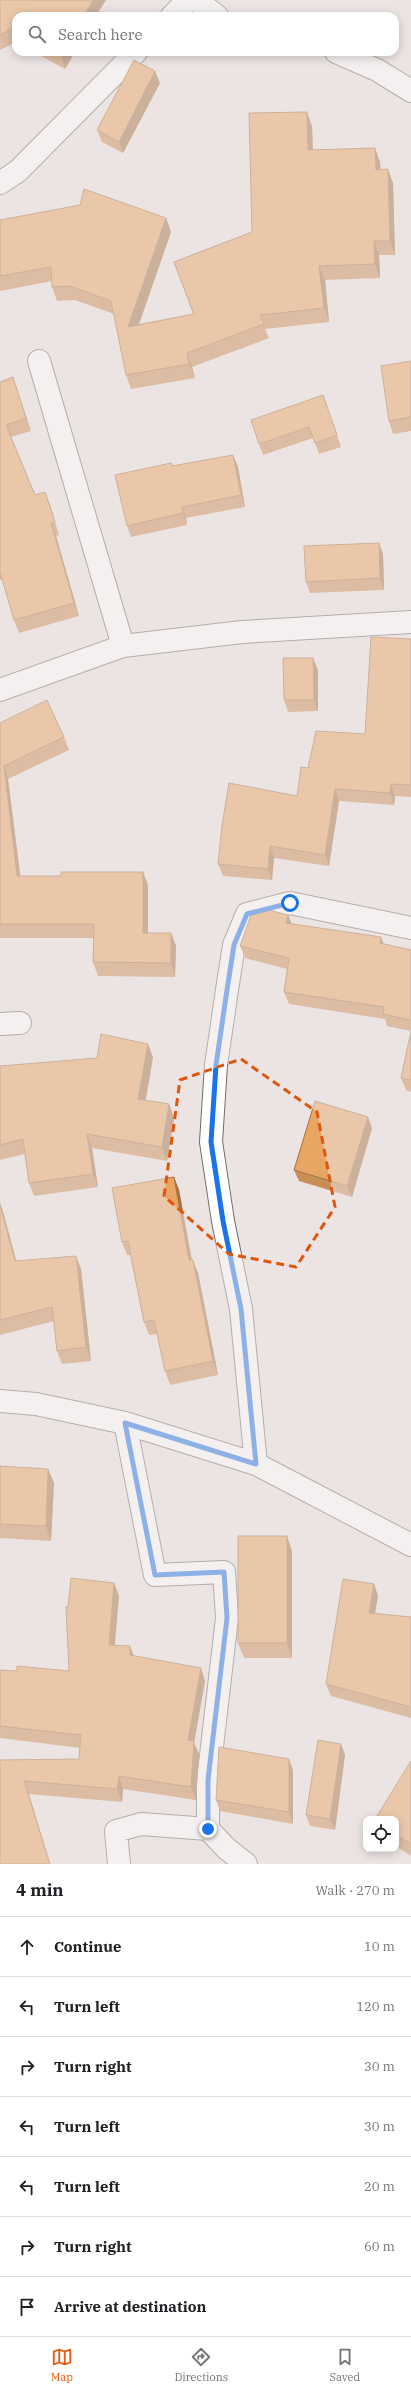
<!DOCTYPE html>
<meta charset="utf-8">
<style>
body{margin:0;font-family:"IBM Plex Serif",serif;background:#f2f2f2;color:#202124}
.controls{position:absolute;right:12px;bottom:12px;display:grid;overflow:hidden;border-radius:8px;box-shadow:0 2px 10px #0003}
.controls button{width:36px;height:36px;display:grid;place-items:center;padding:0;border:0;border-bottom:1px solid #e0e0e0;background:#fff;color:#202124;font:20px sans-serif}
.stop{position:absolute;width:12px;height:12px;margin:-9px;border:3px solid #1a73e8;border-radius:50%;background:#fff}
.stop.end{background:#1a73e8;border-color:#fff;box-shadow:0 1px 4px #0008}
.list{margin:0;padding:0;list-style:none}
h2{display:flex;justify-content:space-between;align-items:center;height:52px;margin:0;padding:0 16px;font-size:17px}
h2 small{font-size:13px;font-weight:400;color:#757577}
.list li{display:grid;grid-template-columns:26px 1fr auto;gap:12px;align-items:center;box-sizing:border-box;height:60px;padding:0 16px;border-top:1px solid #e0e0e0}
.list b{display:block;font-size:15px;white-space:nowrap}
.list em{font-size:13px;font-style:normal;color:#757577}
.icon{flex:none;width:22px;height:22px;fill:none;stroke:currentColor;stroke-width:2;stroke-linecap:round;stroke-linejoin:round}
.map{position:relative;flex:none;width:411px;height:1864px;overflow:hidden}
.search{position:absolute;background:#fff;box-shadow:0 2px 10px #0003;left:12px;right:12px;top:12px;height:44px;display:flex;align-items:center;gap:10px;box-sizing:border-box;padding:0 14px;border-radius:12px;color:#757577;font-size:15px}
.sheet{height:472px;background:#fff}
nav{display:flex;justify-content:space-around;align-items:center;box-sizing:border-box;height:56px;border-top:1px solid #e0e0e0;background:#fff;font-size:11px;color:#757577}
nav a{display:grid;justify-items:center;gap:2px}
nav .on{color:#ea580c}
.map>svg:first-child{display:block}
</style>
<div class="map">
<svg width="411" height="1864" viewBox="0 0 411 1864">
<rect width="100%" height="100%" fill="#ece4e3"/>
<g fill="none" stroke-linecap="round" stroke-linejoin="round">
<g stroke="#716b6a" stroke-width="24">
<path id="minor" d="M196,0L217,16
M172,16L188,0
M336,52L377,70L411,91
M0,183L18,171L136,52
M39,361L123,646
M0,690L123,646L242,632L411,622
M0,1024L20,1023
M0,1401L36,1404L125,1423L256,1464L411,1545
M125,1423L155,1575L224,1572L227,1618L208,1781V1829L227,1849L246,1864
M256,1464L241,1309L223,1221L211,1142L216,1065L227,990L234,945L247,914L290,903L411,928
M119,1864L116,1831L141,1824L208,1829"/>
</g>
<use href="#minor" stroke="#fff" stroke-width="22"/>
</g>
<path fill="#c88e55" d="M0,0L16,16V42L0,50Z
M34,52H75L65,69Z
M160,83L123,153L102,142L97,130Z
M312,126L313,150L375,148L380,162L381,170L393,183L395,255H379L380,278L325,280L329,322L265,329L269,338L192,367L195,378L131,389L126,375L114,314L75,300L57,301L52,287V281L0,291V220L166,218L171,232L139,324L193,314L174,262L252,232Z
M411,361V431L393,434L389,421Z
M13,377L31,431L11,437L35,495L50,505L59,535L56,536L79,616L19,633L14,620L2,580H0V382Z
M323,395L341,447L319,454L313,438L263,455L259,444Z
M233,455L238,467L245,507L186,518L187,525L131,537L127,526L171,463L173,466Z
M383,554L384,590L310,593L306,582Z
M411,639V797L395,796L394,805L339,801L329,866L274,858L272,880L223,876L218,864L297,796L308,768L365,734Z
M318,670V711L288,712L284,700Z
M0,723L64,737L69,750L8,779L20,876L148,885V933H171L176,946L175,977L98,976L93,962V938H0Z
M288,915L291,923L411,950V1092L406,1090L401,1078L411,1031L387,1026L385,1019L289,1004L284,992L287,969L245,958L240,946Z
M153,1057L146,1100L169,1104L174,1118L167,1161L92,1148L98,1187L34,1196L29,1183L25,1154L0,1160V1066Z
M372,1128L352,1197L299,1181L294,1170Z
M174,1177L179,1190L192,1260L198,1273L218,1375L170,1385L165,1371L157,1334L149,1335L144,1322L130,1255H127L122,1242Z
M0,1203L4,1215L16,1261L81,1269L91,1361L62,1364L57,1351L54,1321L0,1335Z
M0,1466L48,1469L54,1483L51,1541L0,1538Z
M292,1551V1658H244L238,1643Z
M114,1583L119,1596L115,1645L134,1656L205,1681L194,1743L199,1754L196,1800L123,1789L122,1802L29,1794L0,1760L79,1759L80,1748L0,1738V1670L17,1671H69L68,1607Z
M374,1584L378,1596L375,1613L411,1617V1718L331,1696L326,1684Z
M341,1744L345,1755L335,1830L310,1826L306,1815Z
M411,1761V1856L396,1846V1819Z
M293,1770V1824L220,1811L216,1800Z"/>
<path fill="#a27445" d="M93,0H106L96,16H84Z
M63,52H75L65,69L61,56Z
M155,71L160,83L123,153L119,142Z
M307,112L312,126L313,164L308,150Z
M375,148L380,162L381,184L376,170Z
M388,169L393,183L395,255L390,241Z
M166,218L171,232L133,341L128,327Z
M374,241L379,255L380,278L375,264Z
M319,266L325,280L329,322L324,308Z
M187,353L192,367L195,378L189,364Z
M13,377L17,390L31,431L26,418Z
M233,455L238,467L245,507L241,495Z
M45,492L50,505L59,535L55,522Z
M182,507L186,518L187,525L183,513Z
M51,523L56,536L79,616L74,603Z
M379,543L383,554L384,590L380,578Z
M313,658L318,670V711L314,700Z
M4,766L8,779L22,889L17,876Z
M391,784L395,796L394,805L390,793Z
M335,789L339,801L329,866L325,855Z
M270,846L274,858L272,880L268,869Z
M143,872L148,885V946L143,933Z
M288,915L293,927L286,923Z
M171,933L176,946L175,977L171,963Z
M381,937L386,950L380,943Z
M148,1044L153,1057L143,1113L138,1099Z
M169,1104L174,1118L167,1161L162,1147Z
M368,1117L372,1128L352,1197L347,1186Z
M87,1134L92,1148L98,1187L93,1174Z
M174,1177L179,1190L194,1274L189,1260Z
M0,1203L4,1215L20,1275L15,1261Z
M76,1256L81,1269L91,1361L86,1347Z
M193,1260L198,1273L218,1375L213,1361Z
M48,1469L54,1483L51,1541L46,1526Z
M287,1536L292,1551V1658L287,1643Z
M114,1583L119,1596L113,1658L109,1645Z
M374,1584L378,1596L373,1625L369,1613Z
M130,1646L135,1659L130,1655Z
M201,1668L205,1681L194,1743L199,1754L196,1800L191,1787L188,1740Z
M341,1744L345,1755L335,1830L330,1819Z
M289,1759L293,1770V1824L289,1812Z
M119,1776L123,1789L122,1802L117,1789Z
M24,1781L29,1794L50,1864Z"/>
<path fill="#e8a563" stroke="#a27445" d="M0,0H93L84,16H16V32L11,29L0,35Z
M54,52H63L61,56Z
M134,60L155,71L119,142L97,130Z
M307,112L308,150L375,148L376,170L388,169L390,241H374L375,264L319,266L324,308L260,315L264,324L187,353L189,364L126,375L111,301L70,286L52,287L51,267L0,276V220L80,205L84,189L166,218L128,327L194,314L174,262L252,232L249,113Z
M411,361V417L389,421L381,366Z
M13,377L26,418L6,425L35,495L45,492L55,522L51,523L74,603L14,620L0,572V382Z
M323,395L337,435L315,443L309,427L259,444L251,420Z
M233,455L241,495L182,507L183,513L127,526L115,475L171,463L172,466Z
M379,543L380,578L306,582L304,546Z
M371,637L411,639V785L391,784L390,793L335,789L325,855L270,846L268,869L218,864L222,825L229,783L297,796L301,767L308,768L316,731L365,734Z
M283,658H313L314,700H284Z
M47,700L64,737L4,766L17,876H61V872H143V933H171V963L93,962L94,924H0V723Z
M265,909L288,915L286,923L381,937L380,943L411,950V1020L383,1014L384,1007L284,992L289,958L240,946L252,912Z
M411,1031V1080L401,1078Z
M101,1034L148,1044L138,1099L169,1104L162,1147L87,1134L93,1174L29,1183L23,1139L0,1145V1066L97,1058Z
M315,1101L368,1117L347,1186L294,1170Z
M174,1177L189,1260H193L213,1361L165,1371L154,1320L144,1322L128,1241L122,1242L112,1188Z
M0,1204L15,1261L76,1256L86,1347L57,1351L52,1307L0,1320Z
M0,1466L48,1469L46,1526L0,1524Z
M238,1536H287V1643H238Z
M71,1578L114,1583L109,1645L130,1646V1655L201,1668L188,1740L194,1741L191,1787L119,1776L117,1789L24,1781L50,1864H0V1760L79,1759L81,1735L0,1726V1670L17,1671V1666L69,1671L66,1607H68Z
M343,1579L374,1584L369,1613L411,1617V1707L326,1684Z
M318,1740L341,1744L330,1819L306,1815Z
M219,1747L289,1759V1812L216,1800Z
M411,1761V1844L396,1835V1819H375Z"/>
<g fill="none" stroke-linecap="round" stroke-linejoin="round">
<path stroke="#1a73e8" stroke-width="5" d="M208,1829V1780L227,1618L224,1572L155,1575L125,1423L256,1464L241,1309L223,1221L211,1142L216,1065L227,990L234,945L247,914L290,903"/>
</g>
<path d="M0 0H411V1864H0ZM241,1059L317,1112L335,1207L296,1267L229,1254L164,1196L180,1080Z" fill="#ece4e3" fill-opacity=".55" fill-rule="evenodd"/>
<path fill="none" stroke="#de560d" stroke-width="3" stroke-dasharray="8 5" stroke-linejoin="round" d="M241,1059L317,1112L335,1207L296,1267L229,1254L164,1196L180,1080Z"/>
</svg>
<div class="controls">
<button><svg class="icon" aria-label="locate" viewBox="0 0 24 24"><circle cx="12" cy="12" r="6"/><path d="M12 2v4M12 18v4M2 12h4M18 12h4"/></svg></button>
</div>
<div class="stop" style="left:290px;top:903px"></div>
<div class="stop end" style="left:208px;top:1829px"></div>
<div class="search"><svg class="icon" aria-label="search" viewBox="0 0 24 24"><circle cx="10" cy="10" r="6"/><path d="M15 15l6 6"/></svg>Search here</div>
</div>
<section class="sheet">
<h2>4 min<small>Walk · 270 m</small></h2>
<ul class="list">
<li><svg class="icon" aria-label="ahead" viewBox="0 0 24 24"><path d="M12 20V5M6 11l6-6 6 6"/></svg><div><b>Continue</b></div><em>10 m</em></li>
<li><svg class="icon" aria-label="left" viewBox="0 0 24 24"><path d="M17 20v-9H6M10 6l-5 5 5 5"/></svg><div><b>Turn left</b></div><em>120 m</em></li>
<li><svg class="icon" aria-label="right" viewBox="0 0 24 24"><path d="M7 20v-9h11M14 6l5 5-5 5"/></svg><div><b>Turn right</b></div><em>30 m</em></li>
<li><svg class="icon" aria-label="left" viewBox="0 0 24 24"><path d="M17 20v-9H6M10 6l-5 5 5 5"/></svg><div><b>Turn left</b></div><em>30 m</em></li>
<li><svg class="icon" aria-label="left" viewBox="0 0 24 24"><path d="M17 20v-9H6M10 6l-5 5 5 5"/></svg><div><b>Turn left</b></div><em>20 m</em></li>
<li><svg class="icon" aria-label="right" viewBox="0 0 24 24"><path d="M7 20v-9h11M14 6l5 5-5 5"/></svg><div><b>Turn right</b></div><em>60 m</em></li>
<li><svg class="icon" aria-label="arrive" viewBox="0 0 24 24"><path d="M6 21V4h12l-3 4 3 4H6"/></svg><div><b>Arrive at destination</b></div></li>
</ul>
</section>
<nav>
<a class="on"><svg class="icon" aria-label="map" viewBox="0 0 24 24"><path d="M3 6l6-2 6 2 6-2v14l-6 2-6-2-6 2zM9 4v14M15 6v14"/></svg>Map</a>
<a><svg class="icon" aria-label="directions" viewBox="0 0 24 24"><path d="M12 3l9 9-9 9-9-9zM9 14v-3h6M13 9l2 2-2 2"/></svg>Directions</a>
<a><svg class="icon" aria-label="saved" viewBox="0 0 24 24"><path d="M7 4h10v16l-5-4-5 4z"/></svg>Saved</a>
</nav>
